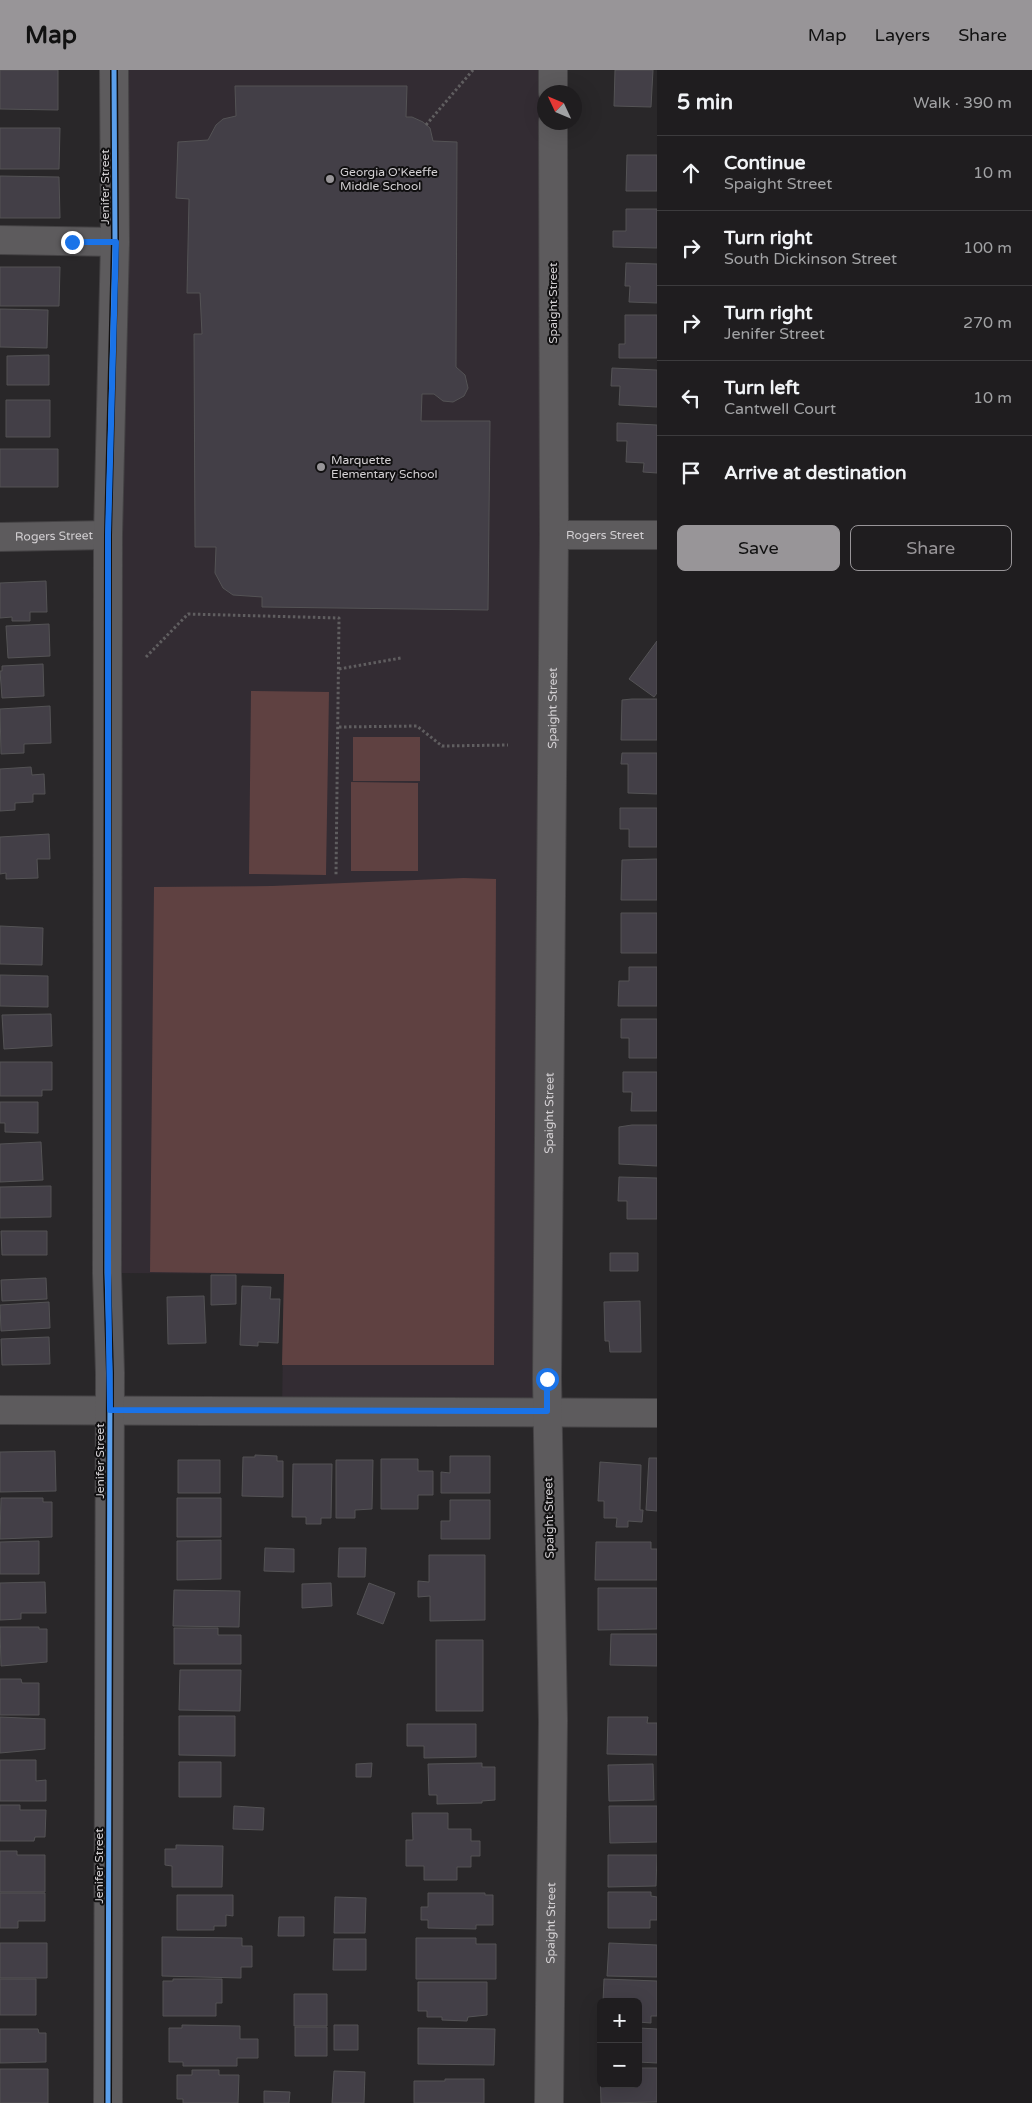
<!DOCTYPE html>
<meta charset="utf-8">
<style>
body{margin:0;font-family:"Varela Round",sans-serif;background:#2c2a2c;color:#f1f3f6}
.controls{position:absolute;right:15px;bottom:15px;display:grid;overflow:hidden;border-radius:8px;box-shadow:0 5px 20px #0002}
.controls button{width:45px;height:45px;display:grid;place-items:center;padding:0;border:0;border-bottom:1px solid #3c3b3d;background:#1f1d1f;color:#f1f3f6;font:25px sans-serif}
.compass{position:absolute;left:537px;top:15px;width:45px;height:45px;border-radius:50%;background:#1f1d1f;box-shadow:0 5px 20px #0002;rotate:314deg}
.stop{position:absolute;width:15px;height:15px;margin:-11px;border:4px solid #1a73e8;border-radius:50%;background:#fff}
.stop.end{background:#1a73e8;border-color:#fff;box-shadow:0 1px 5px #0008}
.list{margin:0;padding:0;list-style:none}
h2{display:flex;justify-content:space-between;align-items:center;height:65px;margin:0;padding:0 20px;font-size:21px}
h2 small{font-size:16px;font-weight:400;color:#a1a2a4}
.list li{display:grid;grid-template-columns:32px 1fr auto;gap:15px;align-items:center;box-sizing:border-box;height:75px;padding:0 20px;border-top:1px solid #3c3b3d}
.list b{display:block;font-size:19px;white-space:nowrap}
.list p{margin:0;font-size:16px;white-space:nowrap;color:#a1a2a4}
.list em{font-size:16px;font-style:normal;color:#a1a2a4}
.actions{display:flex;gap:10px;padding:15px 20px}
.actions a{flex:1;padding:11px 0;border:1px solid #989598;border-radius:8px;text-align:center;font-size:18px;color:#989598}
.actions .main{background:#989598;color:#111}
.icon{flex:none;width:28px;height:28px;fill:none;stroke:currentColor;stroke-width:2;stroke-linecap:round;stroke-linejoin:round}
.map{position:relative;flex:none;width:657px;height:2033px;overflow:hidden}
header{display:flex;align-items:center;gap:30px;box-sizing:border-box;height:70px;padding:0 25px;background:#989598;color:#111}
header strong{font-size:24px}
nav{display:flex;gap:28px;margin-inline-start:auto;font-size:18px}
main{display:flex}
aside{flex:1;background:#1f1d1f}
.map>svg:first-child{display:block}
</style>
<header>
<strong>Map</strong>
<nav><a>Map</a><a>Layers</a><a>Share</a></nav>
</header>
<main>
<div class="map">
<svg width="657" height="2033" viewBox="0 0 657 2033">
<rect width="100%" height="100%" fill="#292729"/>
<path fill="#332c33" d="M114,0H553L544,22L547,1341L282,1340L284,1204L108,1203Z"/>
<path fill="#5f4141" d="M251,621L329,622L326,805L249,804Z
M353,667H420V711H353Z
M351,712L418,713V801H351Z
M464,808L496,809L494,1295H282L284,1204L150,1202L154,817L272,816Z"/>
<path fill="#433f47" stroke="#545355" d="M0,0H58V40L0,39Z
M615,0H653L651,37L614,36Z
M235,16H407L406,47H412L423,52L430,58L433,71L457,72L456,297L465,305L468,318L464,326L453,332L443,331L434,324H422L421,351H490L488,540L262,537V527L233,525L223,518L215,503L216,477H195L194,264H202L200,223H187L189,129L176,128L178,72L208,70L216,55L223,49L236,46Z
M0,58H60L59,99H0Z
M627,85H657V121H626Z
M0,106L59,107L60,148H0Z
M626,139H657V178L613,177V161H626Z
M626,193L657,194V233L629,232L630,216H625Z
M0,197H60L59,236H0Z
M0,239L48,240L47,278L0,277Z
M625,245H657V288H619V274H625Z
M49,285V315H7V286Z
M612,298L657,300V337L619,335L620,316H611Z
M6,330H50V367H6Z
M617,353L657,355V403L643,402L644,393L626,392L627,371H617Z
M0,379H58V417H0Z
M46,511L47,542H30V551H12V547L0,548V513Z
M49,554L50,586L8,588L6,556Z
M657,571V623L654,627L629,609Z
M43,594L44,626L2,628L0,601H2V596Z
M632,629H657V670H621L622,630Z
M50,636L51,673L24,674V683L1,684L0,639Z
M622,683H657V724L628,723V694H621Z
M31,697L32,705L44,704L45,724H33V732L15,733V740L0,741V699Z
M620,738H657V777H629V759H620Z
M49,764L50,789H37L38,808L6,809V803L0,804V767Z
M657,789V830H621L622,790Z
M621,843H657V883H621Z
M0,856L43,858L42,895L0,894Z
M629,897H657V936H618L619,911H629Z
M0,905L48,906V937L0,936Z
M51,944L52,976L4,979L2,945Z
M621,949H657V988H629V968H621Z
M0,992H52V1020H42V1026H0Z
M623,1002H657V1041H631L632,1022H623Z
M0,1032H38V1063L5,1062V1053H0Z
M632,1055H657V1096L619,1094V1057Z
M41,1072L43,1110L0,1112V1074Z
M619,1107L657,1108V1149H627V1131H618Z
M51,1116V1147L0,1148V1117Z
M1,1161H47V1185H2Z
M610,1183H638V1201H610Z
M211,1205H236V1234L211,1235Z
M46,1208L47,1229L2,1231L1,1210Z
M242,1216L271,1217L270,1229H280L278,1273L258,1272V1276L240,1275Z
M204,1226L206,1273L168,1274L167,1227Z
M640,1231L641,1282H610L609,1271H605L604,1232Z
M49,1232L50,1258L1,1261L0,1235Z
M49,1267L50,1294L2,1295L1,1269Z
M55,1381L56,1421L0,1422V1382Z
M255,1385L277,1386V1391H283V1427L242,1426L243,1387H255Z
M450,1386H490V1423H441V1402L450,1403Z
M649,1388H657V1441L646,1440Z
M381,1389H418V1401H433V1425H418V1439H381Z
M178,1390H220V1423H178Z
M336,1390H373L372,1439L355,1440V1448H336Z
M600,1392L641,1395L640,1440H643L642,1452L628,1451V1457H616L617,1448H604V1431H598Z
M293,1394H332L331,1448H321V1454H306V1447H292Z
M1,1428H43V1432H52V1467L0,1469Z
M177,1428H221V1467H177Z
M450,1430H490V1469H441V1451H450Z
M221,1470V1509L177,1510V1471Z
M39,1471V1504H0V1472Z
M596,1472H651V1479H657V1510H595Z
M265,1478L294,1479V1502L264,1501Z
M339,1478H366L365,1507H338Z
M429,1485H485V1550L430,1551V1526L418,1527V1511L429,1512Z
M45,1512L46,1543H21V1549L0,1550V1513Z
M331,1513L332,1536L302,1538V1514Z
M369,1513L395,1523L383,1554L357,1544Z
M598,1518H657V1559L598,1560Z
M174,1520L240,1521L239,1557L173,1556Z
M0,1557H39V1559H47V1592L1,1596Z
M174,1558H218V1565H241V1594H174Z
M611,1564H657V1596L610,1595Z
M436,1570H483V1641H436Z
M180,1600H241L240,1641L179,1640Z
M0,1609H21L22,1613H39V1645H0Z
M179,1646H235V1686L179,1685Z
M0,1647L45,1649V1679L0,1683Z
M608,1647H648L647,1653H657V1685L607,1684Z
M407,1654H476V1687L424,1688V1676H407Z
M0,1690H36V1711L46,1710V1731H0Z
M179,1692H221V1727H179Z
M372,1693L371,1707H356V1694Z
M482,1693V1697H495V1730L482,1731V1733L437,1734V1725H429L428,1694Z
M653,1694L654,1730L609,1731L608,1695Z
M0,1735H20V1740H46L45,1767H35L34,1771H0Z
M234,1736L264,1738L263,1760L233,1759Z
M609,1736H657V1772L610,1773Z
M412,1743H448V1759H471V1771H480V1786H471V1797H457V1810H424V1796H406V1770H413Z
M176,1775L223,1776L222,1817H172V1796L165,1795V1779H176Z
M0,1781H17V1785H45V1822H0Z
M608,1785H657L656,1816L608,1817Z
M608,1822H651V1826L657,1827V1850H650V1858H608Z
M0,1823H45V1851H18V1858H0Z
M428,1823H485V1825H493V1855H476V1859L428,1858V1850H421V1837H428Z
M177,1825H233V1846L226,1845V1856H214V1860H177Z
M335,1827L366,1828L365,1863H334Z
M279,1847H304V1866H278Z
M162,1867L242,1868V1876H252V1897H241V1908L162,1906Z
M416,1868H476V1874H496V1909H416Z
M334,1869H366V1900H333Z
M0,1873H47V1908H0Z
M609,1873L657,1875V1907L607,1906Z
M0,1909H36V1945H0Z
M173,1909H222V1933H216V1946H163V1911H173Z
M604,1909L657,1911V1946H651V1953L638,1952V1932H603Z
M418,1912H487V1945L468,1947L467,1951L442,1950V1947H427V1941H418Z
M294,1924H327V1956H294Z
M182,1955L240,1956V1969H258V1988H237V1996H183V1992H169V1958H182Z
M334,1955H358V1980H334Z
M295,1957H327V1986H295Z
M418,1958L495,1959L494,1995L418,1994Z
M639,1958L657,1959V1993L638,1992Z
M0,1959H38L39,1963H46V1992L0,1993Z
M600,1998L601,2014H638V1998H657V2032L601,2033Z
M0,1999H48V2033H0Z
M192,2000H219V2005H239L238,2033H183V2029H177V2005H192Z
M334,2001L365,2002L364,2033H332Z
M445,2009H484V2033H414V2011H445Z
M264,2021L290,2022L289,2033H264Z"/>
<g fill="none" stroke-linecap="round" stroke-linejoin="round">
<g stroke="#444244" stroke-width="30">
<g id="minor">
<path d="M553,0V22"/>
<path d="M0,170L115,172"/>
<path id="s1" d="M554,465H657"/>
<path id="s2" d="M0,467L108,465"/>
<path d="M0,1340L657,1343"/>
<path d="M108,2033L110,1303L107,1203L108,465L115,172L114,0"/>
<path id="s3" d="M549,2033L553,1651L547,1309L554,465L553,52"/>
</g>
</g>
<path stroke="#605e60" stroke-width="3" stroke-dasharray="2.5 2.5" stroke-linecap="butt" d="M426,55L473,0
M146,587L188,544L339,548L336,805
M339,599L401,588
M339,657L417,656L442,676L508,675"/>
<use href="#minor" stroke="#5d5b5d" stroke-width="28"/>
<g stroke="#111011" stroke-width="8">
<path id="cycleway" d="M108,2033L110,1303L107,1203L108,465L115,172L114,0"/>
</g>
<use href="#cycleway" stroke="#5a9eea" stroke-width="5"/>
</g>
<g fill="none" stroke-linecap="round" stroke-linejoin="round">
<path stroke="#1a73e8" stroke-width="6" d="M72,172H116L108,465V1203L110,1340L547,1341V1309"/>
</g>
<g fill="#989598" stroke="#111011" stroke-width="2">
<circle cx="330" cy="109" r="5"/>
<circle cx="321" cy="397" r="5"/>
</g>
<g text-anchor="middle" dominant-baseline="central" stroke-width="4" stroke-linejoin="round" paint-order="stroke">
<g font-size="12" fill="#d3d0d3" stroke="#111011" text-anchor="start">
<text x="340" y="102">Georgia O'Keeffe<tspan x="340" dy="14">Middle School</tspan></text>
<text x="331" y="390">Marquette<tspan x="331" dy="14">Elementary School</tspan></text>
</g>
<g font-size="12" fill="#d3d0d3" stroke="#111011">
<text transform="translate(105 117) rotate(-90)">Jenifer Street</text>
<text transform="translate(553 233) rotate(-90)">Spaight Street</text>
<text stroke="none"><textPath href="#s1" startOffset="51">Rogers Street</textPath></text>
<text stroke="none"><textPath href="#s2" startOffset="54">Rogers Street</textPath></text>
<text stroke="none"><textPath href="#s3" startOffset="1395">Spaight Street</textPath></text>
<text stroke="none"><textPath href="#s3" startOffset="990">Spaight Street</textPath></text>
<text transform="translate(100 1391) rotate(-90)">Jenifer Street</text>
<text transform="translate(549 1448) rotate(-91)">Spaight Street</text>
<text transform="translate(99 1796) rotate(-90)">Jenifer Street</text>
<text stroke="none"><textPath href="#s3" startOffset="180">Spaight Street</textPath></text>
</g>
</g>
</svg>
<div class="controls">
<button>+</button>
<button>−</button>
</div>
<svg class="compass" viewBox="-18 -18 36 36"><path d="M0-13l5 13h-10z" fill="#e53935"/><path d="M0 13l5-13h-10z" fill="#a1a2a4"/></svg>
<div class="stop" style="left:547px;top:1309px"></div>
<div class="stop end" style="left:72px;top:172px"></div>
</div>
<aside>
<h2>5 min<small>Walk · 390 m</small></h2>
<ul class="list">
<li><svg class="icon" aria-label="ahead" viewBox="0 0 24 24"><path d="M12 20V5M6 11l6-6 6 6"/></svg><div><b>Continue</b><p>Spaight Street</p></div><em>10 m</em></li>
<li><svg class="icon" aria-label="right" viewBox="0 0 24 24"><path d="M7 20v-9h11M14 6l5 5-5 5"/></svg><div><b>Turn right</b><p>South Dickinson Street</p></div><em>100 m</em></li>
<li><svg class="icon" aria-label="right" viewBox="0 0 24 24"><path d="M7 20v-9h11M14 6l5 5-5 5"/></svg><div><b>Turn right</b><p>Jenifer Street</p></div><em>270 m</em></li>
<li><svg class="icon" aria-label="left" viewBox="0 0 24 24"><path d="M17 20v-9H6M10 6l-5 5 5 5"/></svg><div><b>Turn left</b><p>Cantwell Court</p></div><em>10 m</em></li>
<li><svg class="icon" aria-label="arrive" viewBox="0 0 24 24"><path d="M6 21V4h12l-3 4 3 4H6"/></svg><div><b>Arrive at destination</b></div></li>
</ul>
<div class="actions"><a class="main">Save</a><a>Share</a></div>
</aside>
</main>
